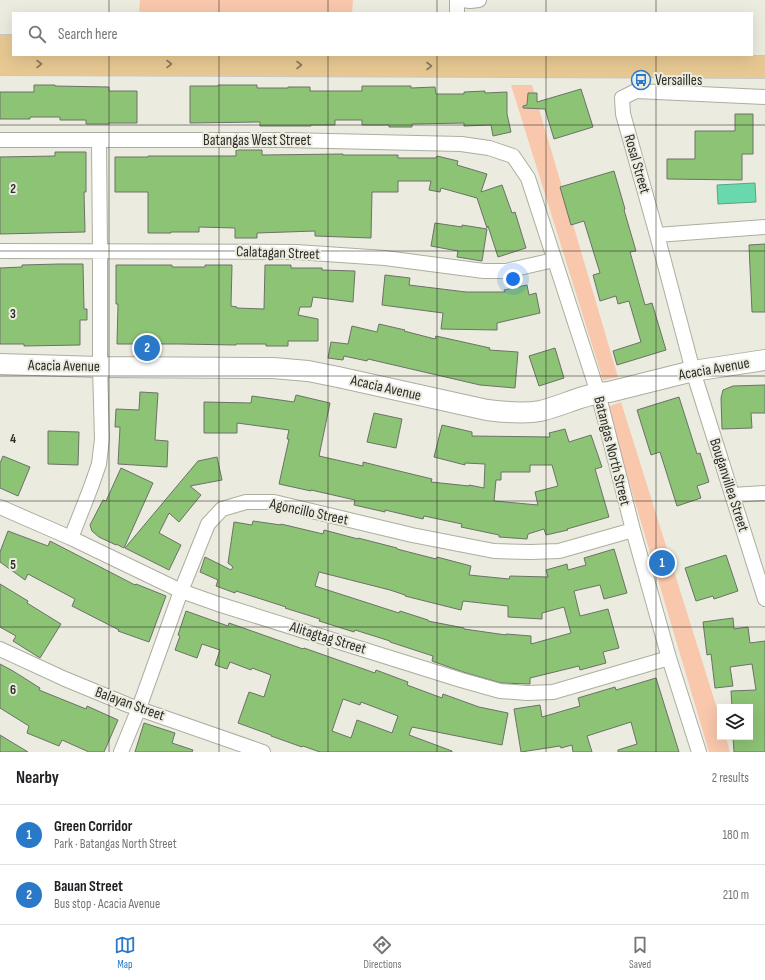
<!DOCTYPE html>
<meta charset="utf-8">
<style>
body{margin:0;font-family:"Sofia Sans Condensed",sans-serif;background:#f6f6f6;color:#202124}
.controls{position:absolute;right:12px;bottom:12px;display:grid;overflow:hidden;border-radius:0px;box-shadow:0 4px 16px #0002}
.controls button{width:36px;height:36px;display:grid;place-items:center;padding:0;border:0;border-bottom:1px solid #e0e0e0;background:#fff;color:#202124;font:20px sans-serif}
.you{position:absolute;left:513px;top:279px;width:14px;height:14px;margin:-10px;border:3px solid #fff;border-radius:50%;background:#1a73e8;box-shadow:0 0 0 6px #1a73e833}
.badge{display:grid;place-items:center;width:26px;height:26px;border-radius:50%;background:#2979c8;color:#fff;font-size:13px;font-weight:700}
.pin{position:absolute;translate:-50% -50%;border:2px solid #fff;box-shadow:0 1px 4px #0006}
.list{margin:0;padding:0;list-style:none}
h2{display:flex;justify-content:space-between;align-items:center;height:52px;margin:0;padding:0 16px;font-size:17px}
h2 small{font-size:13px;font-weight:400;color:#757577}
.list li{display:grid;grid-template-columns:26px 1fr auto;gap:12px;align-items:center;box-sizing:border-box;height:60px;padding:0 16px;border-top:1px solid #e0e0e0}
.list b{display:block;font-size:15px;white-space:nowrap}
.list p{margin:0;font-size:13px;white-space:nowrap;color:#757577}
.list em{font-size:13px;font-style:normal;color:#757577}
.icon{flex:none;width:22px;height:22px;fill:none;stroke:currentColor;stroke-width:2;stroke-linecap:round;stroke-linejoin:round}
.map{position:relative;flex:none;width:765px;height:752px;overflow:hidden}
.search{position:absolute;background:#fff;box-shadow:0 4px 16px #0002;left:12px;right:12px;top:12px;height:44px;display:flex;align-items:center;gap:10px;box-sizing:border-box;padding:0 14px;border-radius:0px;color:#757577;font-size:15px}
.sheet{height:172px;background:#fff}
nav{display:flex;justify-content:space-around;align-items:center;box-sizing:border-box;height:56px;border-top:1px solid #e0e0e0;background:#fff;font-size:11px;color:#757577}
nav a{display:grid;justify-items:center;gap:2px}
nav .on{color:#2979c8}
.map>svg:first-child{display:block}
</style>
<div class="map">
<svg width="765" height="752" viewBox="0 0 765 752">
<rect width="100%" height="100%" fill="#ebebdf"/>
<path fill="#f8c7ac" d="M140,0H353L352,13H139Z
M511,85H532L618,377L603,380Z
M621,402L720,718V737H726L730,752H709L607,407Z"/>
<path fill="#69d9ad" stroke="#57a585" d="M755,183L756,202L718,204L717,185Z"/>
<path fill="#8cc374" stroke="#6c7269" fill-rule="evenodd" d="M34,85H55V86L109,87V91H137V123H109V124H86V120H60V117H30V119H0V92H34Z
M218,85H257V88H288V87H310V91H362V86H411V88L435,87L436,94H464V92L485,91V93L507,92V114L511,132L493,136L491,125L464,126V123L412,124V127H389V125H362V120H335V125H311V126H260V122L190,123V86H218Z
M581,89L593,127L554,139L545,109L523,108V106L527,105L528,93H537V102Z
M735,114H753V154H742V180L667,179V159H695V131H735Z
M236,150H262V155L343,154V155H398V158H436L437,156L458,161L457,165L487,174L481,192L502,185L512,213L515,212L526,248L498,257L488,226L487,228L477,198L441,188L440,192L429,190L431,181H398V192H372L371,238L315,236V231L257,233V238H235V228L199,227V232H171V233H148V192H115V157H148V156H236Z
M55,152H86V192H84L85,232L0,234V157L55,156Z
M614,171L625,209L624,210L636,251L630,252L645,305L652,303L666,350L617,365L613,351L641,342L629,301L618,304L616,296L600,301L593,275L600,273L584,221L571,225L560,187Z
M435,223L462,227V225L487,229L482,261L457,257L458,251L431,246Z
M765,244V312H752L749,245Z
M59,264H83L84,309H87V320H80V345L24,346V344H0V268L22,267V265Z
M116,265H172V267H205V265H232L231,306L237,307V308L264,309L265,265H291V268H322V270L355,271L353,302L313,297L311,307H300L298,315L318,319V341H288V346H266V344H236V345L179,344H117L118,304H116Z
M385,275L410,278L409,285L466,292H505L504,290L527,285L529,295L536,293L540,313L497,323V330L441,329L443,313L382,305Z
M379,324L405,330L404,331L435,339L436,336L490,348L489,350L518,352L515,388L480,385L368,359L367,361L344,356L343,360L328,358L331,342L348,344L352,326L377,332Z
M555,348L564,378L539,386L529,356Z
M765,385V413H751L752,428L722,429L721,398L723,390L733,386Z
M140,392L158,393L155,440L168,441L167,467L118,464L120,427H115L116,409L139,410Z
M296,395L330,403L319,456L363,466V462L395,470L432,479L431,482L469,486V485L484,488L485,464L465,463V465L434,457L442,425L472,432V436L550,437L549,433L565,429L569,442L591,435L602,467L595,469L609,517L567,529L568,530L546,535L544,529L528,534L527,539L499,537V535L461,527L462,524L424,516L423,519L385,510V512L354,505L355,500L311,490V491L279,484L289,439H287L289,430L237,423V433H204V402L251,403L252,396L294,402ZM530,465H552L558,486L535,492L538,505L494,501L496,480H501V472H530Z
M679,397L697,454L700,453L709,482L697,486L701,498L677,506L660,452L651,455L637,410Z
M374,413L402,419L396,448L367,442Z
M48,431L79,432L78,465L48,464Z
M3,456L30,467L18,496L0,488V463Z
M217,457L222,480L190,486L201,495L179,522L169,513L159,533L181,545L169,570L125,548L198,461Z
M121,468L153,483L124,548L116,544V545L99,537L92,531L90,525L103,500L106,501Z
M253,521L281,525V524L323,534L324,530L358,539V538L397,548V549L436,559L437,557L471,566L469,575L509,579L510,576L548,577L546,570L567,564L568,570L586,565L584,558L614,549L627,593L604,599L600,585L574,591L580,616L608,609L619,648L603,652L606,663L580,670L579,666L530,678V684L501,683L463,672L432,661L433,656L390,642V641L355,630L354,632L319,621L320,619L285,608L286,607L236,591L235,593L216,586L218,580L200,572L205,557L231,570L233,567L228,563L234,522L252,525ZM319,572L390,590L405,595V596L461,610L463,601L508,606V617L542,619V613L564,607L571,633L531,644V636L506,634V635L464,629V628L428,621V620L400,611L399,613L315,586Z
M8,531L48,546L50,541L135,585L136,584L166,596L149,642L118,631L119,630L72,606L75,599L28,574L25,580L0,562V552Z
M726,555L738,591L714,599L713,596L696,601L685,568Z
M0,584L28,601L27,603L61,624L40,658L13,641L16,636L0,627Z
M186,611L228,626L229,623L303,649L304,648L375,673L376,670L408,682L407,685L442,698L443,694L479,707L508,713L502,745L412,727L409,735L452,751V752H320L303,746L302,747L271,736V735L238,723L249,692L264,697L271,675L252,668L251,670L230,662L227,669L215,665L220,650L202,644L197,658L175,650L180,636L178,635ZM343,699L360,705L361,702L398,716L392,733L357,720L351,738L332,731Z
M733,618L734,629L748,627L750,643L765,641V752H734L733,737H750V707H732L731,691L756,690L752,664L730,667L733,686L715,688L711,654L707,655L703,622Z
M0,664L13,671L40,688L39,690L86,709L87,706L118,720L104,752H89L62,740L59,746L27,733L29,726L0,708Z
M656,678L679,752H618V750L637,744L631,722L587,736L592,752H573L572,745L561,748L560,746L521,752L514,709L540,705L542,717L580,706L578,698L615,687L616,690Z
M144,723L175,733L172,743L193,750L192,752H135Z
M0,735L28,752H0Z"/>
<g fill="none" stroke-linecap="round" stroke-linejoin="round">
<g stroke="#adada1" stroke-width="16">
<path id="street" d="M463,0L470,1L479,0
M457,13V0
M765,97L636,91L622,98L623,114L657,235L693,371L765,599
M0,140H286L461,144L489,148L513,156L528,178L598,393L633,530L669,658L699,752
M657,235L765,227
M0,251L296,252L385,258L484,271H506L554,260
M732,495L765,493
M0,507L71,538L181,591L218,604L461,680L500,691L527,693L553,692L669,658
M71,538L91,487L99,464L102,439L100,367V252L99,141
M0,649L65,679L128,705L263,752
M121,752L139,708L181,591L208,524L222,509L246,502H274L412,535L494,551L531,552L559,551L633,530"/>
</g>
<g stroke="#adada1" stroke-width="22">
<path id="secondary" d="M0,364L100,367L273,368L308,371L338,377L487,410C503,412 523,414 540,411C563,406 585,393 609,392L693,371L765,360"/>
</g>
<g stroke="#c8c8c7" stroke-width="24">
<path id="primary" d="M0,46H13
M0,64L765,67"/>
</g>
<use href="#street" stroke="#fff" stroke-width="14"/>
<use href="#secondary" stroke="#fff" stroke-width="20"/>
<use href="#primary" stroke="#e7c892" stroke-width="22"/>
</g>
<defs><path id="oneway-chevron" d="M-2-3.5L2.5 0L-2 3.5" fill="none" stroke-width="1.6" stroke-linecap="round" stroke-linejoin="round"/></defs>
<g stroke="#8a7a5e">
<use href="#oneway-chevron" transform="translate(39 64)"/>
<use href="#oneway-chevron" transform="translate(169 64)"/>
<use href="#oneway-chevron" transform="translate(299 65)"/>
<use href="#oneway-chevron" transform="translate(429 66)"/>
</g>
<path fill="none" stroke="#2d2d29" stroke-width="1" stroke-opacity="0.55" d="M109,0V13M219,0V13M328,0V13M437,0V13M546,0V13M656,0V13M109,55V752M219,55V752M328,55V752M437,55V752M546,55V752M656,55V752M0,125H765M0,251H765M0,376H765M0,501H765M0,627H765"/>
<defs>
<g id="bus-ring" transform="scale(1)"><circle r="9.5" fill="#ebebdf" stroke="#2979c8" stroke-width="1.5"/><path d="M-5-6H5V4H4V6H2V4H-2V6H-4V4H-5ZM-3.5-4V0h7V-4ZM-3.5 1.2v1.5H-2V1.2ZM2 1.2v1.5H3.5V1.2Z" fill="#2979c8"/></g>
</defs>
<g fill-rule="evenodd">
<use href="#bus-ring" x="641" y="80"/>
</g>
<g text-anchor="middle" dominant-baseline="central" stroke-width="4" stroke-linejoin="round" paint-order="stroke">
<g font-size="15" fill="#2d2d29" stroke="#ebebdf" text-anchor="start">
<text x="655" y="80">Versailles</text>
</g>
<g font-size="15" fill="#2d2d29" stroke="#ebebdf">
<text x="257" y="140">Batangas West Street</text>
<text transform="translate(637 164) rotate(74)">Rosal Street</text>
<text transform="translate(278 253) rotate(2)">Calatagan Street</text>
<text transform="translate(64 366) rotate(1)">Acacia Avenue</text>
<text transform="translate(714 369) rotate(-10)">Acacia Avenue</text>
<text transform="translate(386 388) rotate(13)">Acacia Avenue</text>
<text transform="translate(612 451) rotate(76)">Batangas North Street</text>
<text transform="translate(729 485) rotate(72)">Bouganvillea Street</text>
<text transform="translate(309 512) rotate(12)">Agoncillo Street</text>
<text transform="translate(328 638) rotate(17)">Alitagtag Street</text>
<text transform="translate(130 704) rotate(20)">Balayan Street</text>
</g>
</g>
<g font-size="13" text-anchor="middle" font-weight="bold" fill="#2d2d29" stroke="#ebebdf" stroke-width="4" stroke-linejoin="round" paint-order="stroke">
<text x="13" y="193">2</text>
<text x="13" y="318">3</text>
<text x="13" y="443">4</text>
<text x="13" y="569">5</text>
<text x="13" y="694">6</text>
</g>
</svg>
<div class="controls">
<button><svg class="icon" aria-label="layers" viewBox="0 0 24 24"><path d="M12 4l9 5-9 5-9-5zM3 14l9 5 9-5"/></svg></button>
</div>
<div class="you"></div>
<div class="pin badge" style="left:662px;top:563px">1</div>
<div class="pin badge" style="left:147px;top:348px">2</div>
<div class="search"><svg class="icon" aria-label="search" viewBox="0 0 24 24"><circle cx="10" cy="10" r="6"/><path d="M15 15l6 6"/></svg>Search here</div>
</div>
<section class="sheet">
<h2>Nearby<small>2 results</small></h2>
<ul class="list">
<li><span class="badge">1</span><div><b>Green Corridor</b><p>Park · Batangas North Street</p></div><em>180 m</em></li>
<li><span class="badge">2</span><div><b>Bauan Street</b><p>Bus stop · Acacia Avenue</p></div><em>210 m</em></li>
</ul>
</section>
<nav>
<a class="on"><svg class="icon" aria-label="map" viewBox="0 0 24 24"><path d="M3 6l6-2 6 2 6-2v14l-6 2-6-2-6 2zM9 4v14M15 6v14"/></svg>Map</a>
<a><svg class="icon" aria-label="directions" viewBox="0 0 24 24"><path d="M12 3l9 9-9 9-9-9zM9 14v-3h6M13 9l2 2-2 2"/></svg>Directions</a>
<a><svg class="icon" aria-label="saved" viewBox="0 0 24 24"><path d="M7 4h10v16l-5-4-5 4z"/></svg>Saved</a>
</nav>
